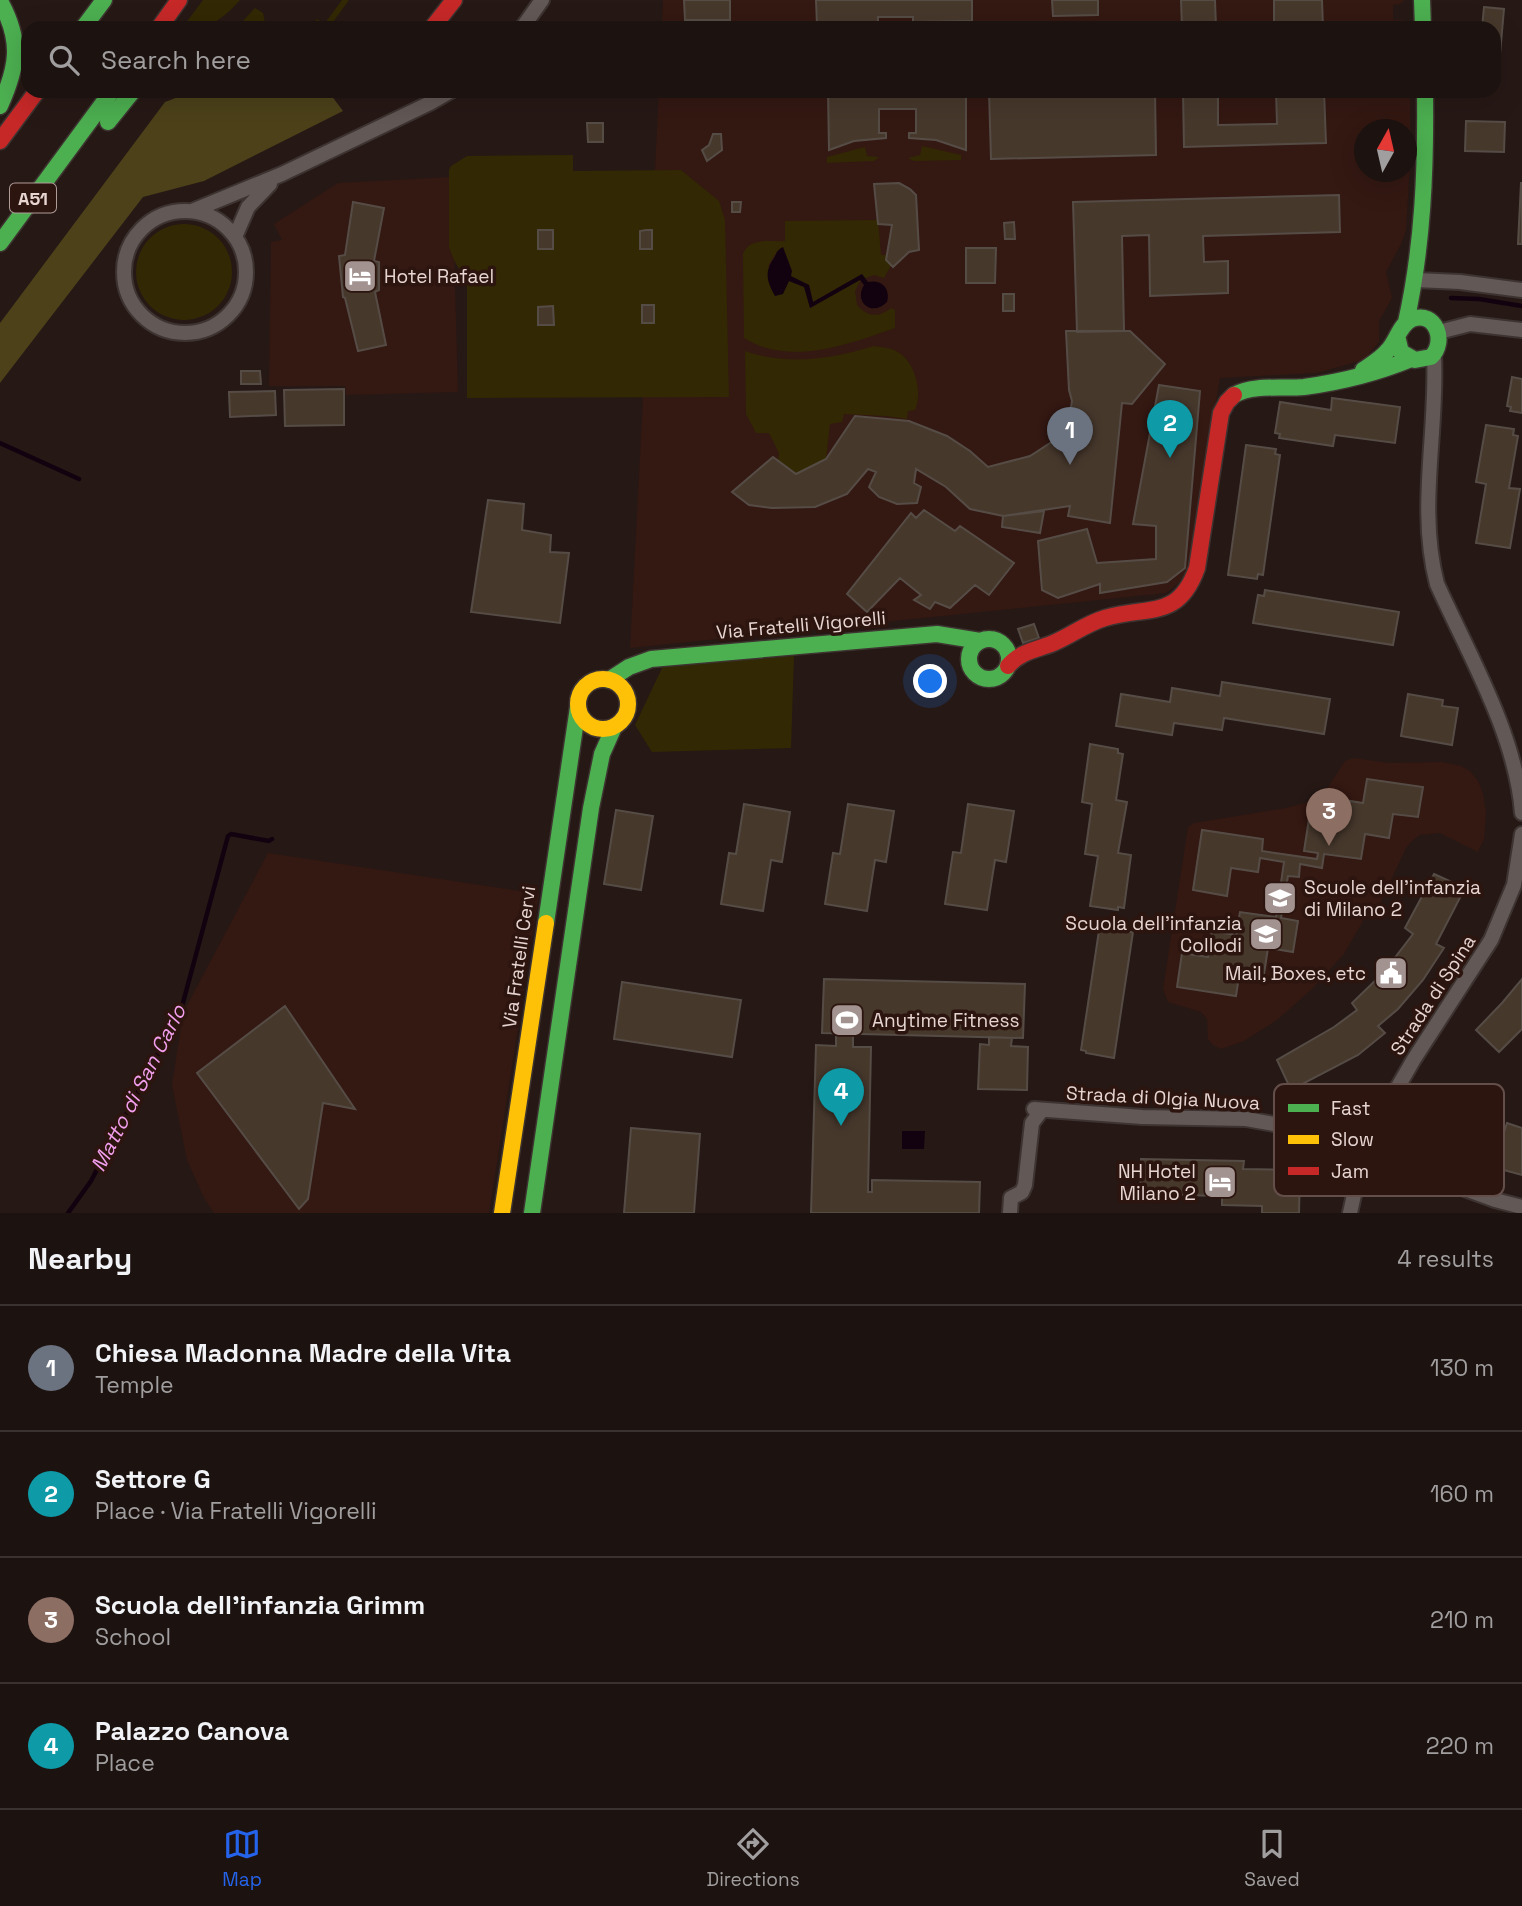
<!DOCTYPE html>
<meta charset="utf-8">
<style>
body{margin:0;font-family:"Space Grotesk",sans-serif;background:#251b19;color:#f1f3f6}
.compass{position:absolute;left:1354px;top:119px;width:63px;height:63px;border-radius:50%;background:#1c1210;box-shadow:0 7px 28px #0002;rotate:8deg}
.you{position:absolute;left:931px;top:682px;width:24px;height:24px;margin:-18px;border:5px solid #fff;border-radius:50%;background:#1a73e8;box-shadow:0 0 0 10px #1a73e833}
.badge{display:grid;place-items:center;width:46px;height:46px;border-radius:50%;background:#2563eb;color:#fff;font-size:23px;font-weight:700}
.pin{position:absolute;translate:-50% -58px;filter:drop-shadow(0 2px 4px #0008)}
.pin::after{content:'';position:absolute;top:37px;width:24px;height:21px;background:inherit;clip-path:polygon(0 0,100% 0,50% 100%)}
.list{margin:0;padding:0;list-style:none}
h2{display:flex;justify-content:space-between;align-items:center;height:91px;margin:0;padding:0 28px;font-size:30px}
h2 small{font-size:23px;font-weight:400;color:#a09e9f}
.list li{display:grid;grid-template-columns:46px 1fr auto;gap:21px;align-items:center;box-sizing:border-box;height:126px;padding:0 28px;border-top:2px solid #3a3230}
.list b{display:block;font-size:26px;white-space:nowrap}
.list p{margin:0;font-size:23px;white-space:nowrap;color:#a09e9f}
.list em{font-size:23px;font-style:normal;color:#a09e9f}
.icon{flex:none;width:38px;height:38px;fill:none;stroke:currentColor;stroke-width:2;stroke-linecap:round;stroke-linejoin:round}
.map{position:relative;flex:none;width:1522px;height:1213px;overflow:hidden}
.search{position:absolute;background:#1c1210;box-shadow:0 7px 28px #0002;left:21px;right:21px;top:21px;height:77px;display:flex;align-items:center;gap:18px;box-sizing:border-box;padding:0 24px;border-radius:21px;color:#a09e9f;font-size:26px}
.sheet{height:595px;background:#1c1210}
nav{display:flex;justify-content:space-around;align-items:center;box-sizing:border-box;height:98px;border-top:2px solid #3a3230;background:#1c1210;font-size:19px;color:#a09e9f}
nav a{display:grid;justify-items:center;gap:4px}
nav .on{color:#2563eb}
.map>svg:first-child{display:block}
</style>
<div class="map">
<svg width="1522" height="1213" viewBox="0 0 1522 1213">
<rect width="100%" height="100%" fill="#261815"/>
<path fill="#341812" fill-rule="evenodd" d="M663,0H1404L1400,4L1393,5V20H1403L1404,28H662Z
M659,91H1410V164L1406,230L1401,244L1386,272L1392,298L1379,321V342L1364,360L1317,373L1220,378L1188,569L1178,584L1166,593L630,648ZM1364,130H1406V172H1364Z
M452,177L458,392L346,395L345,386H269L271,242L282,240L274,224L338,183Z
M1354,758L1389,763L1442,762L1461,766L1470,771L1478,781L1483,794L1486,813L1484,839L1478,852L1440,833L1420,835L1412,841L1406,848L1380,904L1371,907L1344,954L1311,990L1277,1020L1244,1041L1221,1049L1213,1045L1208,1039L1207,1019L1201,1012L1168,1002L1163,989L1188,827L1194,823L1286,808L1312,801L1328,787L1345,761Z
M268,853L539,894L489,1213H214L204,1198L187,1160L172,1085L183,1013Z"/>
<path fill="#322803" d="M203,0H240C221,21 211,28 182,28Z
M342,0H349L333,22L325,28L248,27L241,23L255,8L263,13L265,23L316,26V19L325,23Z
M922,146L961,155V160L914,161L908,158L920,155Z
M865,147L867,156L879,157L874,161L827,163V157L831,156Z
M573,155V171L681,170L719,201L725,220L729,397L467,398V276C457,270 453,258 449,247V170L451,166L467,156Z
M878,220L881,255H888L894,260L884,278L874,275L865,278L862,274L813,302L809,285L790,277L778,250L768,266L789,281L805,287L810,308L861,279L855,291L857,305C867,317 879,318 891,308L895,310V328C849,344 790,367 744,338L743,254C749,237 770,242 785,241V221Z
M136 272a48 48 0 1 1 96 0a48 48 0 1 1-96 0Z
M874,346C881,347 890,348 896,351C915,360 923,392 915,410L908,411L907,419L886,416L844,414L842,422L830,424L826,459L796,474L778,460L779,453L769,433H756L746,414L745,351C789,366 830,359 874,346Z
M794,656L791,748L652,752L635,725L663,666Z"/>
<path fill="#4c4119" d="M194,91H328L343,111L204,181L143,197L0,383V323L165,102Z"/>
<path fill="#120210" d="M783,247L792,271L791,276L809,285L813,302L862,274L868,282C881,279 891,288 887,302C873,317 853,303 864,285L860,280L810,308L804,287L789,281L783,294L775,296C768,283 764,274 772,261C777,255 775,251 783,247Z
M902,1131H925L924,1149H902Z"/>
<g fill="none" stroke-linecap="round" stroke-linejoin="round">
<path stroke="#120210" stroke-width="4.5" d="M1451,298L1479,299L1522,306
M0,443L79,479
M68,1213L91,1181L181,1010L228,836L231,834L269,841L272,839"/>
</g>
<path fill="#47382c" stroke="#564c46" stroke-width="2" d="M684,0H730V20H685Z
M816,0H972V21L913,22V17H878V23L817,25Z
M1052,0H1098V15L1053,16Z
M1181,0H1215L1216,28H1182Z
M1274,0H1322L1323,28H1274Z
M1484,7L1504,9L1499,65H1494V28H1482Z
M721,20L714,28H708L701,21Z
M828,91H966V150L936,140L909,138V133H916V109H879V133H886V138L854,141L829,150Z
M989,91H1155L1156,155L991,159Z
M1183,91H1218V125L1277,124L1276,91H1324L1326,143L1184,147Z
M1466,121L1505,122L1504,152L1465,151Z
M587,123H603V142H588Z
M713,134H721L722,150L707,161L702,150L709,145Z
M899,183L910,189L916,195L919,250L909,252L893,267L886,260L892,225L878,224L874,184Z
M1521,183H1522V244H1518Z
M1339,195L1340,232L1203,236L1204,262L1228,261V293L1150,296L1149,235L1122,236L1124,331L1077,332L1073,202Z
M353,202L384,208L374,261L379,262V290L375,292L386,345L358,351L345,298L343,297L339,256L345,255Z
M732,202H741L740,212H732Z
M1014,222L1015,239H1005L1004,223Z
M538,230H553V249H538Z
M646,230H652V249H640V231Z
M966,248H996L995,283H966Z
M1003,294H1014V311H1003Z
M642,305H654V323H642Z
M553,306L554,325H538V307Z
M1066,331H1130L1165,364L1132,404L1122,403L1110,523L1068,516L1070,506L1003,516L970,509L946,487L916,469L914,483L921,487L917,503L897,504L879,497L869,487L876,472L868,469L847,494L815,507L772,508L749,505L732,492L773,457L796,474L826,459L855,416L909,421L947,436L970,451L988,467L1030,456L1067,432L1072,401L1069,390Z
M241,371H260L261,384H241Z
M1512,377L1522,379V413L1510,411L1511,407L1507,406Z
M1159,385L1200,391L1185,568L1167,582L1100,593V584L1058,598L1042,590L1038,541L1087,529L1097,563L1156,559V526L1133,524Z
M344,389V425L285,426L284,390Z
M275,391L276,415L230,417L229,392Z
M1332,398L1400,407L1395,443L1335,435L1333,446L1279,438L1280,434L1275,433L1280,402L1331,410Z
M1486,425L1514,429L1513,435L1518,436L1509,488L1520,489L1510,548L1476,543L1486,484L1476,482Z
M1246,445L1276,449L1275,454L1280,455L1263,575L1258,574L1257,579L1228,575Z
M488,500L524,504L522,530L551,535L550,552L569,553L560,623L471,612Z
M924,510L955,531L960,526L1014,563L989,595L975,585L950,608L935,602L930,609L914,600L921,595L900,578L867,612L847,594L911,513L916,518Z
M1044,511L1040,533L1002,527L1003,516Z
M1265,590L1399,612L1393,645L1253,623L1258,595L1264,596Z
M1034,624L1039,638L1023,643L1018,629Z
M1222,682L1330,699L1324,734L1224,718L1222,730L1174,723L1172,735L1116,726L1121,694L1170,702L1172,688L1220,696Z
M1408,694L1443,700L1442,706L1458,708L1452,745L1401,736Z
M1090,744L1118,749V753L1123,754L1116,800L1127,802L1118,853L1131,855L1124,908L1118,907V910L1090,906L1098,856L1085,854L1092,804L1082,802Z
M1367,779L1423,787L1418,817L1393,814L1389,838L1365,834L1361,859L1324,854L1322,868L1300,864L1299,877L1288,876L1281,918L1298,921L1293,952L1268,948L1264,974L1240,970L1236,996L1177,987L1182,953L1208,957L1212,931L1236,935L1240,912L1276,917L1284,862L1260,858L1258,872L1231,868L1227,896L1193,890L1202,830L1263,839L1262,851L1317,859L1318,853L1304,851L1309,819L1334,823L1338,799L1363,803Z
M744,804L790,812L782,862L771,860L763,911L721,904L729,853L736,854Z
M848,804L894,811L886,862L875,860L867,911L825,904L833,853L840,854Z
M968,804L1014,811L1006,862L995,860L987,910L945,904L953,852L961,853Z
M616,810L653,816L641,890L604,884Z
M1434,874L1465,888L1436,944L1444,948L1423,980L1398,1009L1378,1026L1385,1033L1358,1055L1291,1090L1277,1060L1334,1027L1357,1010L1352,1003L1383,973L1413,934L1405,928Z
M1100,924L1128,928V932H1133L1114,1058L1086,1053V1051L1081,1050Z
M824,979L1025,984L1023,1038L822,1033Z
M1522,979V1029L1499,1052L1476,1030L1502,1003Z
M622,982L741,1000L732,1057L614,1039Z
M285,1006L355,1109L323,1103L308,1199L299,1209L197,1073Z
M836,1034H853V1047H871L868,1192H872V1180L980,1182L979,1213H811L816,1045L836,1046Z
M989,1037L1012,1038L1011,1046L1028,1047L1027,1090L978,1089L980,1044L989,1045Z
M1507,1123L1522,1128V1175L1500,1169L1502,1153L1485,1147L1489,1134L1503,1135Z
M631,1128L700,1134L694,1213H624Z
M1141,1159L1244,1161L1243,1169L1300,1170L1299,1213H1262V1206L1222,1205V1196L1140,1194Z"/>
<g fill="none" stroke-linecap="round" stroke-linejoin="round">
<g stroke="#3d3330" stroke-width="18">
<path id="street" d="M522,28L542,0
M124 272a61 61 0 1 1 122 0a61 61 0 1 1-122 0Z
M192,211L282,174L430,103L451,91
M235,237L248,207L270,184
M1416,280L1460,282L1522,290
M1439,332L1470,324L1522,330
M1434,355C1438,431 1417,508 1437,584C1469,655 1516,735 1522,813
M1034,1109L1142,1117L1246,1119L1301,1129L1495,1200L1522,1207
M1384,1111L1397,1163
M1382,1112L1351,1133L1330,1138L1346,1164L1355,1190L1397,1163
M1010,1213L1011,1198L1022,1192L1025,1185L1032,1123L1042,1110
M1350,1213L1359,1172L1384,1111L1414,1059L1491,940L1514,885L1522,834"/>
</g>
<g stroke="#3d3330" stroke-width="19">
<path id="fast" d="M1422,0L1423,28
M0,1C22,41 18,66 0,106
M83,28L104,0
M108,122L133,91
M0,243L112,91
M1406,322C1423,246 1426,169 1425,91
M1363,370C1372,364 1382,358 1389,349C1397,340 1400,324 1412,319C1436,310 1447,342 1431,357L1415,360L1401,352L1397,336
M1234,395C1254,384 1282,389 1304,387C1341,382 1377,373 1411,359
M969 659a20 20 0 1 1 40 0a20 20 0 1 1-40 0Z
M609,680L629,667L651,659L937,634L980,641
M546,923L578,707
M532,1213L591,808L602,754L614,727"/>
</g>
<g stroke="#3d3330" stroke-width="19">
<path id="slow" d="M578 704a25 25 0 1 1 50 0a25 25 0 1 1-50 0Z
M502,1213L546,923"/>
</g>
<g stroke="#3d3330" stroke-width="19">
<path id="jam" d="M159,28L179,0
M432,28L454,0
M0,141L37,91
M1008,666C1020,652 1035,650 1051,644C1069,637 1085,624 1105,618C1148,605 1178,621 1197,568L1221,413L1227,402L1234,395"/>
</g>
<use href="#street" stroke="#625856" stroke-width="14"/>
<use href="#fast" stroke="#4caf50" stroke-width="16"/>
<use href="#slow" stroke="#ffc107" stroke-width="16"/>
<use href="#jam" stroke="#c62828" stroke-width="16"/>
</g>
<defs>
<g id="hotel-square" transform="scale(1.75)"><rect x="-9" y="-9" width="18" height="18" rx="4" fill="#a39390" stroke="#2c140f"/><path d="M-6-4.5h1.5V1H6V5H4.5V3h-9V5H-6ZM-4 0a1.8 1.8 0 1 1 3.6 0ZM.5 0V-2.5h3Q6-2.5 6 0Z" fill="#fff"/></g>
<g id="school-square" transform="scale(1.75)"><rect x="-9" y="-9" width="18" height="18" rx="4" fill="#a39390" stroke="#2c140f"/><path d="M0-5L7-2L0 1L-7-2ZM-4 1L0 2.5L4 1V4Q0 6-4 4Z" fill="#fff"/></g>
<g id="civic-square" transform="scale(1.75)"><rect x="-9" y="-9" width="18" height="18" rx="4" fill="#a39390" stroke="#2c140f"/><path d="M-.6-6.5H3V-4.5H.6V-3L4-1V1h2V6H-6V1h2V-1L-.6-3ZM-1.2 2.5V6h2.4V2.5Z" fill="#fff"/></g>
<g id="stadium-square" transform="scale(1.75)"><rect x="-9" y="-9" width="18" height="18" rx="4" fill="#a39390" stroke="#2c140f"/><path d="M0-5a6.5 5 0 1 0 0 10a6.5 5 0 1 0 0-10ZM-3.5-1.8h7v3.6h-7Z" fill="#fff"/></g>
</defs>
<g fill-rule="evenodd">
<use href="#hotel-square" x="360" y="276"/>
<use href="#school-square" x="1280" y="898"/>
<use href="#school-square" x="1266" y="934"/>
<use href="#civic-square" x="1391" y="973"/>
<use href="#stadium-square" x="847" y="1020"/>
<use href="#hotel-square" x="1220" y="1182"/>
</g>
<g text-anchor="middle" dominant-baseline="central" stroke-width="7" stroke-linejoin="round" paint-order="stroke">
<rect fill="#2c140f" stroke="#af9b98" stroke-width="2" x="10" y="183.5" width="46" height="29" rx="5"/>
<g font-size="18" font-weight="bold" fill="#e7d5d2">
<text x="33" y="198">A51</text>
</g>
<g font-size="19" fill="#e7d5d2" stroke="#2c140f" text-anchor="start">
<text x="384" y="276">Hotel Rafael</text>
<text x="1304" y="887">Scuole dell'infanzia<tspan x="1304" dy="22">di Milano 2</tspan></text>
<text x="1242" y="923" text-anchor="end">Scuola dell’infanzia<tspan x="1242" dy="22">Collodi</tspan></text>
<text x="1366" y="973" text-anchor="end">Mail, Boxes, etc</text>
<text x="872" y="1020">Anytime Fitness</text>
<text x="1196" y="1171" text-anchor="end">NH Hotel<tspan x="1196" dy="22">Milano 2</tspan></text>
</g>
<g font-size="19" fill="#e7d5d2" stroke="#2c140f">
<text transform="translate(801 625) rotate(-5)">Via Fratelli Vigorelli</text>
<text transform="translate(519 957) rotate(-82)">Via Fratelli Cervi</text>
<text transform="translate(1433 995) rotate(-57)">Strada di Spina</text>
<text transform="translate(1163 1098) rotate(3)">Strada di Olgia Nuova</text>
</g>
<g font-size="21" font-style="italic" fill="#f19fec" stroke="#2c140f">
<text transform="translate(138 1088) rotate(-63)">Matto di San Carlo</text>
</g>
</g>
<rect x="1274" y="1084" width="230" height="112" rx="10" fill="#2c140f" stroke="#644e4a" stroke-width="2"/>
<rect x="1288" y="1104" width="31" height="8" fill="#4caf50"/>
<rect x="1288" y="1135" width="31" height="9" fill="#ffc107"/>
<rect x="1288" y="1167" width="31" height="8" fill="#c62828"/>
<g font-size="19" fill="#e7d5d2">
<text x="1331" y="1115">Fast</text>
<text x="1331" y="1146">Slow</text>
<text x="1331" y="1178">Jam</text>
</g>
</svg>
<svg class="compass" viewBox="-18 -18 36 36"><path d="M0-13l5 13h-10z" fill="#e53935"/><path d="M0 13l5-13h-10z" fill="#a09e9f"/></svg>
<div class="you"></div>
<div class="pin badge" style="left:1070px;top:465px;background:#6b7280">1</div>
<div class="pin badge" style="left:1170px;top:458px;background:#0f9aa8">2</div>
<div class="pin badge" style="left:1329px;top:846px;background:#8d6e63">3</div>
<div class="pin badge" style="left:841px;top:1126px;background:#0f9aa8">4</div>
<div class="search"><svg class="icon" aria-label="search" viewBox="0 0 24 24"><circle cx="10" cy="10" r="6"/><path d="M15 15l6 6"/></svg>Search here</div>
</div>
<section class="sheet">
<h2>Nearby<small>4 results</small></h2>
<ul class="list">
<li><span class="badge" style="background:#6b7280">1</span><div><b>Chiesa Madonna Madre della Vita</b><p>Temple</p></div><em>130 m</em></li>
<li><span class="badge" style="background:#0f9aa8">2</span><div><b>Settore G</b><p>Place · Via Fratelli Vigorelli</p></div><em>160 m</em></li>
<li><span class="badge" style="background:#8d6e63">3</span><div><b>Scuola dell’infanzia Grimm</b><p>School</p></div><em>210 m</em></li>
<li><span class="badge" style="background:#0f9aa8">4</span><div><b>Palazzo Canova</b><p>Place</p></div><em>220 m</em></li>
</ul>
</section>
<nav>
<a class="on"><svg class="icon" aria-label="map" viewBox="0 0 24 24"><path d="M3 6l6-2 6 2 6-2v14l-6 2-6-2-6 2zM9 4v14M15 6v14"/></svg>Map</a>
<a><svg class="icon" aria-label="directions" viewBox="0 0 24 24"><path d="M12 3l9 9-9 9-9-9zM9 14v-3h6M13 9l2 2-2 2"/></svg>Directions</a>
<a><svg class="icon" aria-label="saved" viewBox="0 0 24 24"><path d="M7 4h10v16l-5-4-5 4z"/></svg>Saved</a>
</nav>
